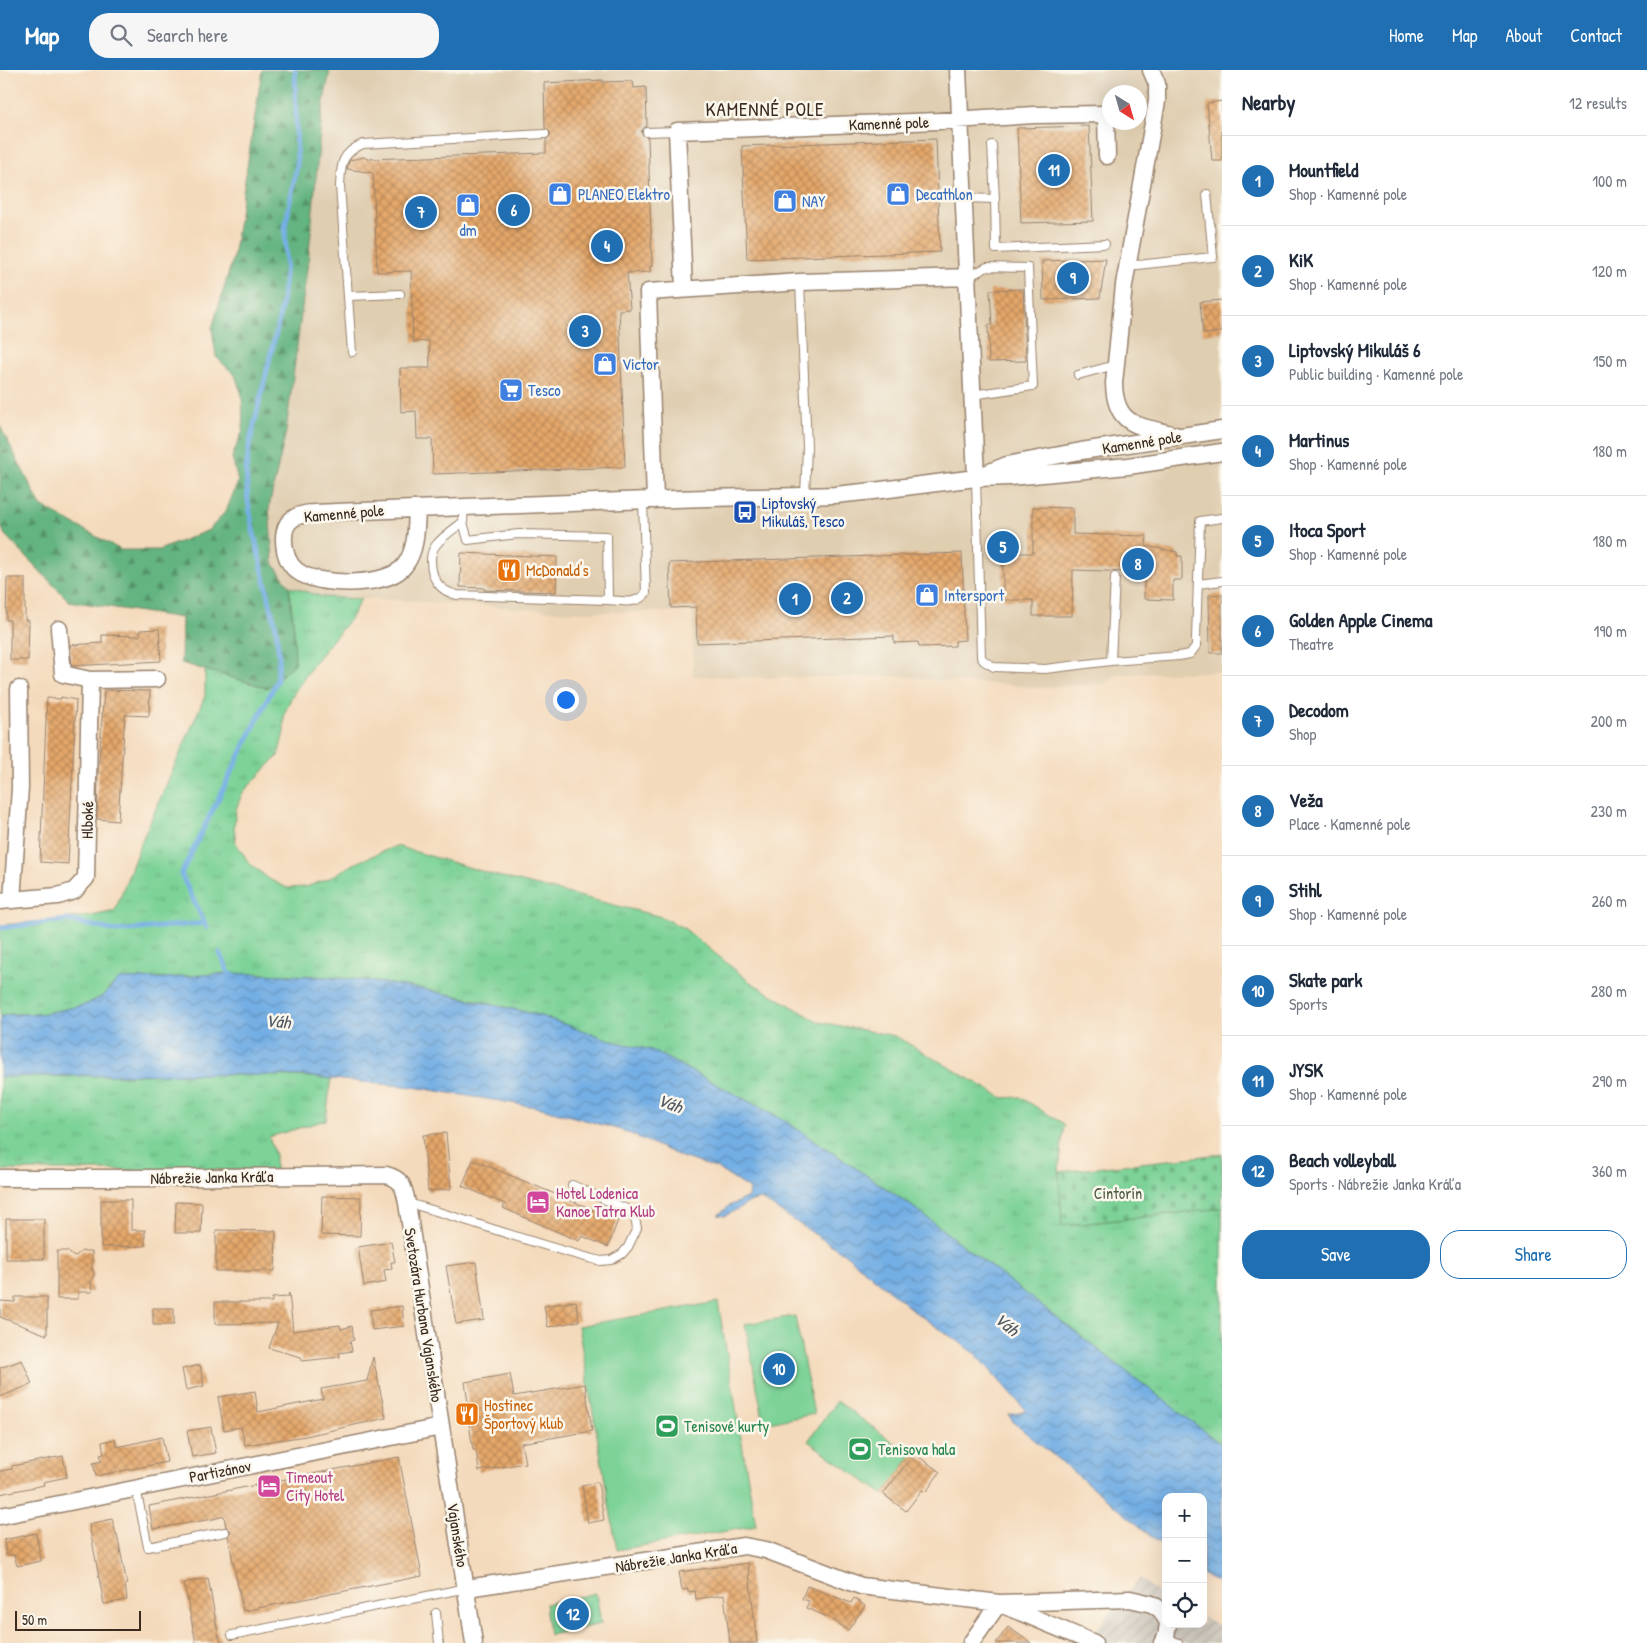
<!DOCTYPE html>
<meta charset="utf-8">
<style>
body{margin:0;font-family:"Patrick Hand",sans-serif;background:#f6f6f7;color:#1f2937}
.controls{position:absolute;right:15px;bottom:15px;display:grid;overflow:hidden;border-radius:10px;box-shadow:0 5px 20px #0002}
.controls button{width:45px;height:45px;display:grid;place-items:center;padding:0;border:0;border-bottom:1px solid #e0e1e3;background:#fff;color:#1f2937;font:25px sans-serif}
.compass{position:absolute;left:1102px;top:15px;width:45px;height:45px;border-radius:50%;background:#fff;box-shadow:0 5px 20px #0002;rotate:143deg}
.scale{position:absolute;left:15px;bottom:12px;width:126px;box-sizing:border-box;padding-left:5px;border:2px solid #3b2a1e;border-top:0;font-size:14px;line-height:18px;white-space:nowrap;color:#3b2a1e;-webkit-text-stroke:4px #fbf7ec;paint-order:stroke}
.you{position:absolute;left:565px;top:629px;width:18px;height:18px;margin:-12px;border:4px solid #fff;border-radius:50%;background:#1a73e8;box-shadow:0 0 0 8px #1a73e833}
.badge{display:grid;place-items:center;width:32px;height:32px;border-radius:50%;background:#1f6fb2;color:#fff;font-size:16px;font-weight:700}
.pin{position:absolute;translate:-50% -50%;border:2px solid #fff;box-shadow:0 1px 5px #0006}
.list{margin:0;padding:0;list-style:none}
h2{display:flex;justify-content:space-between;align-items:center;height:65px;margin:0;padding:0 20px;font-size:21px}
h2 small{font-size:16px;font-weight:400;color:#747a83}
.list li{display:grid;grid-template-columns:32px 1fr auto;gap:15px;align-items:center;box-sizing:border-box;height:90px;padding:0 20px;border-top:1px solid #e0e1e3}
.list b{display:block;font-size:19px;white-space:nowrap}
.list p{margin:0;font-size:16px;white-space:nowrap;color:#747a83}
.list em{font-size:16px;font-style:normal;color:#747a83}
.actions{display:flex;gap:10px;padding:15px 20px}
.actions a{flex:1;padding:11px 0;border:1px solid #1f6fb2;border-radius:20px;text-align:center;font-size:18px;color:#1f6fb2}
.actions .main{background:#1f6fb2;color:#fff}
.icon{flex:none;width:28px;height:28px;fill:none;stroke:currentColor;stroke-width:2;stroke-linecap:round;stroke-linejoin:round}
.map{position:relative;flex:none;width:1222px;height:1573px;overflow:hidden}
header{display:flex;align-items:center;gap:30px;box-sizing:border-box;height:70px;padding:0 25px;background:#1f6fb2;color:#fff}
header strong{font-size:24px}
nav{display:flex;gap:28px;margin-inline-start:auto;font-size:18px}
.search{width:350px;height:45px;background:#f6f6f7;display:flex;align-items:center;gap:12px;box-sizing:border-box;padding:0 18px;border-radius:20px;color:#747a83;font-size:19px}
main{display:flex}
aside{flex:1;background:#fff}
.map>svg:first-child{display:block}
</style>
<header>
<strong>Map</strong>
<div class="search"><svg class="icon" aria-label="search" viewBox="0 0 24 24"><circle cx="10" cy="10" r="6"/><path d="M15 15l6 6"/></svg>Search here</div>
<nav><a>Home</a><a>Map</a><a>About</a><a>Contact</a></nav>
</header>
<main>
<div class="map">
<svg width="1222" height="1573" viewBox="0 0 1222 1573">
<defs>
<pattern id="industrial-furrows" width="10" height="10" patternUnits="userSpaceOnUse" patternTransform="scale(1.25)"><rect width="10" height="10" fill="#cac3b8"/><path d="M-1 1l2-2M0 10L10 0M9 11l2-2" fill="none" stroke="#aea89e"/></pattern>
<pattern id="grass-tufts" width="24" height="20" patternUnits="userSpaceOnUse" patternTransform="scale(1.25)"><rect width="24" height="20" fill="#7bd297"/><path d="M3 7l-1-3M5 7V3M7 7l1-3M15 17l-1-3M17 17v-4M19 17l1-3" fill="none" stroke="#6bb482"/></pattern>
<pattern id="forest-firs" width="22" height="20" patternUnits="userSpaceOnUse" patternTransform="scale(1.25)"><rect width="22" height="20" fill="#64b480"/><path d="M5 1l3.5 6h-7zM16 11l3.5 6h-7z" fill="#549368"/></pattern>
<pattern id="cemetery-stones" width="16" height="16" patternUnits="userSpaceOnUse" patternTransform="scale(1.25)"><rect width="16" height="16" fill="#7bd297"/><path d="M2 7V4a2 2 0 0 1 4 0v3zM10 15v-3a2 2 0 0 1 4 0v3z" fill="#6bb482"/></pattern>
<pattern id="water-waves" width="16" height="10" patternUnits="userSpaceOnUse" patternTransform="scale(1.25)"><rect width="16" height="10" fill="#73aee4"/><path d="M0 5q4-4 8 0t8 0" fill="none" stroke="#608eb8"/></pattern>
<pattern id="building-cross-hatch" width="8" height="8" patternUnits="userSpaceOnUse" patternTransform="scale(1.25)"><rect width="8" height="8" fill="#e4a76b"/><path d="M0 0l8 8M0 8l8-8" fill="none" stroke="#ba8857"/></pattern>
</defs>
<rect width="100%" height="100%" fill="#fbf7ec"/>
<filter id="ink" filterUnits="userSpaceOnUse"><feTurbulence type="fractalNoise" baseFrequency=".02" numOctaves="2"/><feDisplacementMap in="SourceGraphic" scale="10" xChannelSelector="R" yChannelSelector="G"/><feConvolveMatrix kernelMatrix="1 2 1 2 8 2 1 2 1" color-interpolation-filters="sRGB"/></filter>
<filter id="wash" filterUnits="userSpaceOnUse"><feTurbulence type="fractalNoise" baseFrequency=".0096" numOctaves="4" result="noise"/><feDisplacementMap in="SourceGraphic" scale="20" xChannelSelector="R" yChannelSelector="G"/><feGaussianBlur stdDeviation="1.12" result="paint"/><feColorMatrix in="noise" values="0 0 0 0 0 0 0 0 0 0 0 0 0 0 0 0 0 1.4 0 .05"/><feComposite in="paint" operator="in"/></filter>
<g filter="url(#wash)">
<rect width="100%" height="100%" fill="#f4dabc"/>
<path fill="#e0ceb1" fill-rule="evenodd" d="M330,0H1222V602L1118,604L1104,614L1034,618L1004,614L955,612L900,606L763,608L693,606V542H568L414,531L323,527L289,516L273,494L269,437L286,361L309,183L322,42ZM1110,22H1140V52H1110Z"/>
<path fill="url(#industrial-furrows)" d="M1140,1508L1157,1523L1166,1528V1554H1203V1547L1222,1557V1573H1084Z"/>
<path fill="url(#grass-tufts)" stroke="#5b7e5a" d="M289,516L323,527L361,529L350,549L316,590L292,626L284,644V662L278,686L243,722L236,739L234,757L236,773L249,793L269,809L287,818L306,817L328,809L353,794L396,776L498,806L662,847L685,859L750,912L819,952L895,966L1003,1028L1020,1027L1064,1054L1059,1102L1063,1156L1222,1138V1375L909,1134L784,1050L651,980L616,972L538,945L485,932L423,919L362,910L314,906L229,903L165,908L119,909L103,926L85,935L41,944H11L0,947V855L92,846L115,841L140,775L205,626V600L268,618L295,592L294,560Z
M186,1004L303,1006L331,1009L326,1050L269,1067L275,1085V1100H0V1007Z"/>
<path fill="url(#forest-firs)" stroke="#506f4f" d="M262,0H330L322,42L309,183L286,361L269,437L273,493L289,516L294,560L295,593L268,618L181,593L182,548L69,531L5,465L0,454V356L41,436L121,480H159L209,460L226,441L238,412L232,387L243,360L242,325L235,305L216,287L212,258L233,188Z"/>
<path fill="url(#cemetery-stones)" stroke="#5b7e5a" d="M1222,1084V1138L1062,1156L1059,1102Z"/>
<path fill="#7bd297" stroke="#5b7e5a" d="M718,1232L756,1456L617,1480L578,1256Z
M795,1246L814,1344L764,1354L745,1254Z
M837,1331L912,1386L883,1424L808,1371Z
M596,1523L601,1554L549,1565L545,1534Z"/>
<path fill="url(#water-waves)" stroke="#576c81" d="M229,903L314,906L362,910L423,919L538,945L616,972L651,980L784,1050L909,1134L1222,1375V1514L1203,1505V1427H1166V1478L1014,1353L1009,1345L1026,1341L975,1283L915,1242L845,1184L761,1129L752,1131L725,1146L718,1145L729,1136L748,1127L749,1119L718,1099L682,1087L624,1061L542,1038L413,1017L303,1006L186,1004L0,1007V947L11,944H41L85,935L103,926L119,909L165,908Z"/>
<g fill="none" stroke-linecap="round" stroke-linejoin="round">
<path stroke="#73aee4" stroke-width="5" d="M0,858L67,850L116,861L204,853
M207,858L181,804L277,610L279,587L276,558L253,460L248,431L246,402L249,376L278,254L282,233L286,194L285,157L297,95L295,0
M220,883L229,903L234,906"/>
</g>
<g id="blocks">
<path fill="url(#building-cross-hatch)" d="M603,10V12L633,11L634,18L646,17L647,56L644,58L641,62L643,65L648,68L652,196H650V202L627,203L630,239L619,240L625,397L433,404L432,369H417L416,341L401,342L400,298H430L429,271L413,272L411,201L377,202L373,103L347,99L349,92L350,90L364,87L367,89L546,83V70L548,68L551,64L549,61L545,58L544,13Z
M1222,31V91H1212L1207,33Z
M1089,56L1093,151L1021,153L1017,58Z
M936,69L940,182L747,189L742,76Z
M1106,189L1100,228L1043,230L1042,191Z
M1023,219L1026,291L989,292L988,255H992L990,220Z
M1222,230V262L1203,264L1200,232Z
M1033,437L1073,438V464L1147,466L1146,476L1177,482V486H1182V510H1173V530L1144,529V509L1135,510V502L1073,500L1072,546H1033V530H1003V483H1033Z
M461,483L557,487L556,522L484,520V518L460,517Z
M962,483L965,570L955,571V576L919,577L918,572L894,573V566L697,573L696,537L671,538L669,493Z
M7,508H25V550H29L28,590H10V550H6Z
M1222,524V583H1210L1209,525Z
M159,559L161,591L72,596L70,575L102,573V565L140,566V560Z
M104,620L150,621L149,646L125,645L118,751L97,749L98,706Z
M61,627L76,630L68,794L40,792L47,628L61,629Z
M446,1063L451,1119L428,1121L423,1065Z
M473,1090L618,1150L608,1177L582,1166L579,1171L565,1165L503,1138L505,1134L462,1116Z
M322,1126L361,1127L360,1166L321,1165Z
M101,1130H131V1160H145V1176L101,1177Z
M176,1132L202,1133L201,1163H175Z
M6,1149H44V1189H6Z
M216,1160L276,1161L275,1201H216Z
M391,1172L395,1192H391L392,1199L384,1200L386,1212L364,1216L358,1177Z
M57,1181H67L74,1187L82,1181H92V1199L94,1205L91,1211L92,1222H78V1229H57Z
M476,1192L484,1250L456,1254L446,1196Z
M289,1223L293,1261L340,1255L341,1259L352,1256L354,1270L350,1271L352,1281L339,1283L340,1287L302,1291L301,1287L269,1278L278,1253L215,1254V1232H272V1228L288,1227Z
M15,1227H47V1265L0,1247V1231L15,1232Z
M576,1231L579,1251L548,1257L544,1236Z
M402,1236L404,1256L372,1260L370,1240Z
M153,1238H174V1255H153Z
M373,1287L386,1348L306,1366L245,1375L241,1357L224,1360L218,1327L255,1321L258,1342L323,1329L321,1319L367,1311Z
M22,1290L32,1314L0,1327V1298Z
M200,1295L204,1316L186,1320L182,1299Z
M510,1304L514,1326L585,1314L592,1361L521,1373L525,1393L479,1401L476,1380H473L466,1333H468L465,1312Z
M211,1357L216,1383L192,1387L187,1361Z
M162,1367L167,1392L96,1406L93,1393L102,1391L100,1385L104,1384L102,1372L115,1369L117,1377Z
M915,1384L940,1402L926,1422L922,1420L906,1441L883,1424L912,1386L913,1387Z
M63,1386L67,1407L43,1412L44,1415L0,1424V1401L12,1399V1396Z
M399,1387L422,1506L243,1541L228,1466L231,1461L226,1457L224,1446L213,1449L153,1459L149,1436Z
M598,1412L604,1450L588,1453L582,1415Z
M112,1449L116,1464H117L127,1514H125L127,1530L104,1534L89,1454Z
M36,1463L41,1491L17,1496L14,1485H6L4,1470Z
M748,1493L757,1573H730L724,1525L696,1529L695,1521L688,1522V1519L682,1520L679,1502Z
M208,1508L218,1563L221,1573H196L184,1513Z
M807,1516L851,1533L854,1528L865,1536L848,1560L828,1547L806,1538L809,1531L802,1529Z
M1008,1557L1031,1573H996Z"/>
</g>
</g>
<g filter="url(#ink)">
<use href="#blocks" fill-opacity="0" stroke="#98826d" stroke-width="1"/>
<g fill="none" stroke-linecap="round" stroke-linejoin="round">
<g stroke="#98826d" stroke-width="10">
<path id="lane" d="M647,62L677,61
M964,128L995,129L992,75
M995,129L996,179L1105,174
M1127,196L1213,187L1207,124
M968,207L987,197L1028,198L1033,316L972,325
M800,212L807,377L805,426
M349,226L400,224
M352,282L340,116C341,94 341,83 363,74L545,64
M1078,305L1115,295
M976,408L981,587L984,591L994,597L1045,599L1111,591L1179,586L1190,584L1196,576V568L1200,451L1222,448
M464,436L463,452L468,470L518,464L607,466L608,530C621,531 637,535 646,523L643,431
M463,452C454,459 443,466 436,475C432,480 431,484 431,490C431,508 439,521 457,525L608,530
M1198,514L1222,511
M1111,591L1115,507
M408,1133C473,1151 536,1175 601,1191L611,1190L622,1184L628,1177L637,1158L635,1149L629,1140L572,1115
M136,1418L148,1477L225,1462
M436,1543L439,1573
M232,1565L467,1518
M1166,1567L1178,1573"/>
</g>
<g stroke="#98826d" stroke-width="19">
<path id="street" d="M958,0L976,408
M1151,0L1157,14V31L1124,215L1114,313C1115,360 1143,355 1178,366
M684,219L677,61L938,51L1034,45L1106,44L1107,86
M985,404L1007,395L1081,381L1222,360
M655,430L648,222L800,212L968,207
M417,439C416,457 417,479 405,495C389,517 324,516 302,504C292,499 287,490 285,480C283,469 283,454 294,448C305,441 324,443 336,442C362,441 388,440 414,439C501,435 588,433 675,429C728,427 781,427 835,425L873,421L976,408L1011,407L1128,396L1222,382
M59,559L63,604L90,610
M12,830L20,718L19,619
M0,831L58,826L74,821L86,808L90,610L157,609
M0,1108H152L386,1105C403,1109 404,1118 407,1133L474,1573
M0,1446L441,1357
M467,1518L744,1476L766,1480L861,1516L999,1533L1130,1529L1152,1534L1161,1540L1166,1549
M1003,1535L1094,1573
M971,1573L999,1533
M1162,1573L1166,1567L1168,1554"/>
</g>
<use href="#lane" stroke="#fff" stroke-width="8"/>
<use href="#street" stroke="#fff" stroke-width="16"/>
</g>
</g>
<defs>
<g id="shop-square" transform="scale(1.25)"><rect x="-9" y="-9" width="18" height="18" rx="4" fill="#3f7fe0" stroke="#fbf7ec"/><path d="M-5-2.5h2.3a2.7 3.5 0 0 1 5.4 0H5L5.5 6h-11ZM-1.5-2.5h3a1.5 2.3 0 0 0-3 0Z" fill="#fff"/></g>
<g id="supermarket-square" transform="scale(1.25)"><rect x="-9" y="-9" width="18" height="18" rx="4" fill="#3f7fe0" stroke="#fbf7ec"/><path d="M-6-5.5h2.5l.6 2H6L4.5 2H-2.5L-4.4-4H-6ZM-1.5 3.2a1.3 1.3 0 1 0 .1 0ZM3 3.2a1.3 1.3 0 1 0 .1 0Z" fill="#fff"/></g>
<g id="bus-square" transform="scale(1.25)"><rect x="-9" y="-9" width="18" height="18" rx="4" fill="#1a4fb4" stroke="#fbf7ec"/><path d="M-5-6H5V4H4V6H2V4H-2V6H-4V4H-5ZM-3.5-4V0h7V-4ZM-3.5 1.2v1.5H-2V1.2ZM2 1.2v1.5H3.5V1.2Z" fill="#fff"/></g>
<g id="restaurant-square" transform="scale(1.25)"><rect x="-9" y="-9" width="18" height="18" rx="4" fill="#e8710a" stroke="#fbf7ec"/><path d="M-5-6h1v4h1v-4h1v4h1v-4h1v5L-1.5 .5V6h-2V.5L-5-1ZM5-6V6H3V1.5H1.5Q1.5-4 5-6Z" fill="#fff"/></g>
<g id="hotel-square" transform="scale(1.25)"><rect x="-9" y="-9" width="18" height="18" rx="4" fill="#d1479c" stroke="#fbf7ec"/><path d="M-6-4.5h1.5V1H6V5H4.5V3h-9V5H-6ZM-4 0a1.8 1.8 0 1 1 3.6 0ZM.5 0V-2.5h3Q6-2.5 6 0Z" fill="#fff"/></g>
<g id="stadium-square" transform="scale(1.25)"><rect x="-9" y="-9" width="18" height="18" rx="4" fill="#2e9e5b" stroke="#fbf7ec"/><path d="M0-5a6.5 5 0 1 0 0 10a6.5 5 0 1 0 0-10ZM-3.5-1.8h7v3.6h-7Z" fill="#fff"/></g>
</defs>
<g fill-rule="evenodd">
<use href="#shop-square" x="560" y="124"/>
<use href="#shop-square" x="898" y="124"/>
<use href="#shop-square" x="785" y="131"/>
<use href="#shop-square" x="468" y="135"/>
<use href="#shop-square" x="605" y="294"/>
<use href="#supermarket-square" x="511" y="320"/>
<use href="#bus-square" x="745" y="442"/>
<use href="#restaurant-square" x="509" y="500"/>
<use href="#shop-square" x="927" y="525"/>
<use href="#hotel-square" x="538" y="1132"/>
<use href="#restaurant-square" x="467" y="1344"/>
<use href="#stadium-square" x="667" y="1356"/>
<use href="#stadium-square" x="860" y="1379"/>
<use href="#hotel-square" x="269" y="1416"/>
</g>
<g text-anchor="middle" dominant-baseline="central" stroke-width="5" stroke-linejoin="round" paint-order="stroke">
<g font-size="16" fill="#3b2a1e" stroke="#fbf7ec">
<text transform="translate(889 53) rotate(-2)">Kamenné pole</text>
<text transform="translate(1142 372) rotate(-9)">Kamenné pole</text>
<text transform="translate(344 443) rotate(-5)">Kamenné pole</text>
<text transform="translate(87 750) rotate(-89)">Hlboké</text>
<text transform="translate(212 1107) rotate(-1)">Nábrežie Janka Kráľa</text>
<text transform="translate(424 1245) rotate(81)">Svetozára Hurbana Vajanského</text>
<text transform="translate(220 1401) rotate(-11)">Partizánov</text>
<text transform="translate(458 1465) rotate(81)">Vajanského</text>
<text transform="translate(676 1487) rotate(-9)">Nábrežie Janka Kráľa</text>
</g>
<g font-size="16" fill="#366cbe" stroke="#fbf7ec" text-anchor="start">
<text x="578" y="124">PLANEO Elektro</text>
<text x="916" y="124">Decathlon</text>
<text x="802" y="131">NAY</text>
<text x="468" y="160" text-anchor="middle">dm</text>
<text x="622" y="294">Victor</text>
<text x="528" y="320">Tesco</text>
<text x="944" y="525">Intersport</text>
</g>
<g font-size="16" fill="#164399" stroke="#fbf7ec" text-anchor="start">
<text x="762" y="433">Liptovský<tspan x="762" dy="18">Mikuláš, Tesco</tspan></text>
</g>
<g font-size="16" fill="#c56008" stroke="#fbf7ec" text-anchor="start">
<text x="526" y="500">McDonald's</text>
<text x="484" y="1335">Hostinec<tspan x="484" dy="18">Športový klub</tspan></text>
</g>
<g font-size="16" fill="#b23c85" stroke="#fbf7ec" text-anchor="start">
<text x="556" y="1123">Hotel Lodenica<tspan x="556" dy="18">Kanoe Tatra Klub</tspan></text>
<text x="286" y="1407">Timeout<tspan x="286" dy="18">City Hotel</tspan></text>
</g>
<g font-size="16" fill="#4e5c42" stroke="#fbf7ec">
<text x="1118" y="1123">Cintorín</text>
</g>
<g font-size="16" fill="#27864d" stroke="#fbf7ec" text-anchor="start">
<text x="684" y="1356">Tenisové kurty</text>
<text x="878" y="1379">Tenisova hala</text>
</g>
<g font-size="18" font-style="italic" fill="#4f5863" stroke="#fbf7ec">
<text transform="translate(278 951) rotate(5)">Váh</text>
<text transform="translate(670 1033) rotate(21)">Váh</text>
<text transform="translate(1007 1254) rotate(40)">Váh</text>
</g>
<g font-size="19" letter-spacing="1" fill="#3b2a1e" stroke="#fbf7ec">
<text x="765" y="39">KAMENNÉ POLE</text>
</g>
</g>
</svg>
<div class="controls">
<button>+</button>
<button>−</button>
<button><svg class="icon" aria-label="locate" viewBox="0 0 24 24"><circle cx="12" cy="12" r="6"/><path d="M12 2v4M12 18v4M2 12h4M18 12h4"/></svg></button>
</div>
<svg class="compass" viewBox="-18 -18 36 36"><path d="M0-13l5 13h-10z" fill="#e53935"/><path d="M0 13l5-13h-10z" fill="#747a83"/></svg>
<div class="scale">50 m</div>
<div class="you"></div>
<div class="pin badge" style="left:795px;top:529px">1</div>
<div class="pin badge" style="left:847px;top:528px">2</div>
<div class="pin badge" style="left:585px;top:261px">3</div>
<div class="pin badge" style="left:607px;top:176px">4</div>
<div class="pin badge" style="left:1003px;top:477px">5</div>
<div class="pin badge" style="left:514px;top:140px">6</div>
<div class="pin badge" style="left:421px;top:142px">7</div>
<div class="pin badge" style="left:1138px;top:494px">8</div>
<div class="pin badge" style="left:1073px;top:208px">9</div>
<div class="pin badge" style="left:779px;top:1299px">10</div>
<div class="pin badge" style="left:1054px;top:100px">11</div>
<div class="pin badge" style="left:573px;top:1544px">12</div>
</div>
<aside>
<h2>Nearby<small>12 results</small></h2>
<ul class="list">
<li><span class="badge">1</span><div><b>Mountfield</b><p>Shop · Kamenné pole</p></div><em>100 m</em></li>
<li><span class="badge">2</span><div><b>KiK</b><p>Shop · Kamenné pole</p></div><em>120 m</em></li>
<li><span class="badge">3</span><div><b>Liptovský Mikuláš 6</b><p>Public building · Kamenné pole</p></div><em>150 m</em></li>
<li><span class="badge">4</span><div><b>Martinus</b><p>Shop · Kamenné pole</p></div><em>180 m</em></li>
<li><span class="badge">5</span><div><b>Itoca Sport</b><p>Shop · Kamenné pole</p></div><em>180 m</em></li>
<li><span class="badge">6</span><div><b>Golden Apple Cinema</b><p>Theatre</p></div><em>190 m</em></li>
<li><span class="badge">7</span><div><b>Decodom</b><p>Shop</p></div><em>200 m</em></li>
<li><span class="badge">8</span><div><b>Veža</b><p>Place · Kamenné pole</p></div><em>230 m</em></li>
<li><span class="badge">9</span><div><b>Stihl</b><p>Shop · Kamenné pole</p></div><em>260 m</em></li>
<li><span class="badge">10</span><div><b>Skate park</b><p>Sports</p></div><em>280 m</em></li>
<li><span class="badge">11</span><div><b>JYSK</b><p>Shop · Kamenné pole</p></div><em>290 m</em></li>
<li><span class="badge">12</span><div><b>Beach volleyball</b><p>Sports · Nábrežie Janka Kráľa</p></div><em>360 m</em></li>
</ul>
<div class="actions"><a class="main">Save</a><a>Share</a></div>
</aside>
</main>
